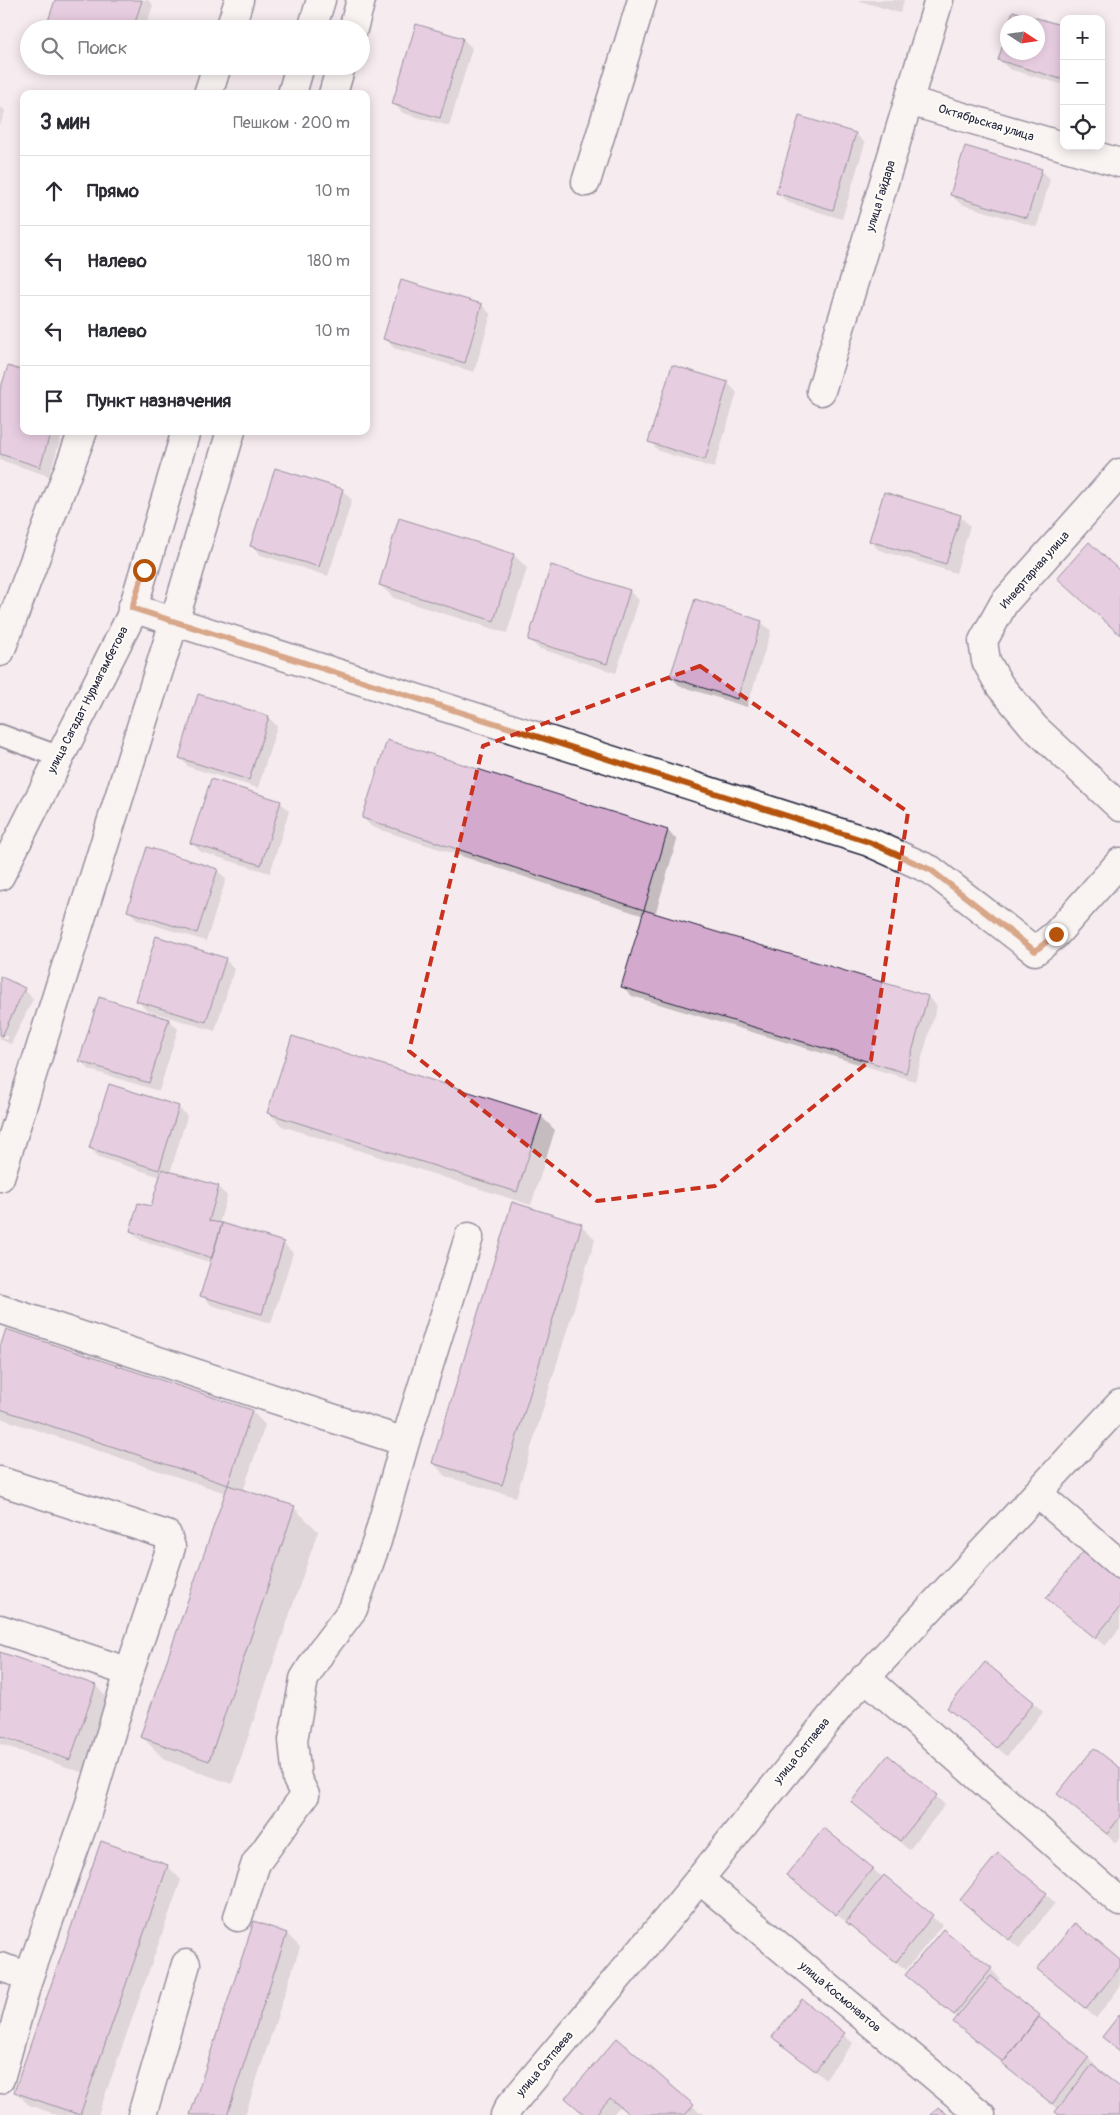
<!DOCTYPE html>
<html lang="ru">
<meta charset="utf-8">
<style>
body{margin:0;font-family:Pangolin,sans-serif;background:#f2f2f3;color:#2b2b33}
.controls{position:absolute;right:15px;top:15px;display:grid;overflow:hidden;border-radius:10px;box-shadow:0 2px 12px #0003}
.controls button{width:45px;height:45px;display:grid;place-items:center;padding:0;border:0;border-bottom:1px solid #e1e1e2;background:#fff;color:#2b2b33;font:25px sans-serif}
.compass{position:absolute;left:1000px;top:15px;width:45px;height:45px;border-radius:50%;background:#fff;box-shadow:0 2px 12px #0003;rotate:102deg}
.stop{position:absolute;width:15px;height:15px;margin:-11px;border:4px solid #b45309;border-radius:50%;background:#fff}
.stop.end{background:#b45309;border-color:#fff;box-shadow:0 1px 5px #0008}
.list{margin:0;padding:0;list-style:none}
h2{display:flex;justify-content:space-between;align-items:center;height:65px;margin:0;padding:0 20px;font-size:21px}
h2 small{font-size:16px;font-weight:400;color:#7c7c81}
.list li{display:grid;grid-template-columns:32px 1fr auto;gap:15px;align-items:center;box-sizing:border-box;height:70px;padding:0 20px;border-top:1px solid #e1e1e2}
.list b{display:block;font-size:19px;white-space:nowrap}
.list em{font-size:16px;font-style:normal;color:#7c7c81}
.icon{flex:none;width:28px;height:28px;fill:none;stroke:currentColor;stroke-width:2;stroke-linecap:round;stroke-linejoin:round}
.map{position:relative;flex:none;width:1120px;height:2115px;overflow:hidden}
.search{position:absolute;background:#fff;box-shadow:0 2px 12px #0003;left:20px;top:20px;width:350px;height:55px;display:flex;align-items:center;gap:12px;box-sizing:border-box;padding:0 18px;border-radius:28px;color:#7c7c81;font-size:19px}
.panel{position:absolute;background:#fff;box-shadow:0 2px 12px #0003;left:20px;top:90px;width:350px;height:345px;border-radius:10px}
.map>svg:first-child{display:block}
</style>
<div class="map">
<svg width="1120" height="2115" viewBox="0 0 1120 2115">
<rect width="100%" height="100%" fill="#f5ebef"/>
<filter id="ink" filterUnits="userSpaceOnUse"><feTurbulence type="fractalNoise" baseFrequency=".02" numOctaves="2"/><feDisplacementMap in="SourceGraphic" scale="10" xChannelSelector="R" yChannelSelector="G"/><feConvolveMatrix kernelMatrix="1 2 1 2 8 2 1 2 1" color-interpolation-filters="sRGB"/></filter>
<g filter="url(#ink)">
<path fill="#0003" d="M56,0H148L153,5L145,29H58L50,21Z
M857,0H904L900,13Z
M1014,13L1064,27V85L1009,69L999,59L1008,52H1038V22H1011Z
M463,39L472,48L449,126L403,113L394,104Z
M0,106L5,111L0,126Z
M800,118L856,134L865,143L842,219L787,202L778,193Z
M1041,170L1050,179L1037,227L961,204L951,195Z
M482,305L491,315L474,372L394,348L385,338Z
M672,366L728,383L737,393L714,468L659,451L650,442Z
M0,394L24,431H63L49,476L0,460Z
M342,490L352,500L328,576L261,555L252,546Z
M960,516L970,526L956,573L879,550L870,541Z
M514,555L527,568L507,633L394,598L380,585Z
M629,591L639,600L616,673L538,648L529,639Z
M761,622L771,631L747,707L680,686L671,677Z
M268,717L277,726L258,788L189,767L180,758Z
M280,802L289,811L270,873L201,852L192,843Z
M363,818L668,831L677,840L655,915L928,997L937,1006L915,1081L632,996L623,987L644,916L372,827Z
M217,870L226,879L206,941L138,920L129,911Z
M225,959L234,969L215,1031L146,1010L137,1000Z
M0,977L24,989L33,999L11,1044L0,1039V1036L7,1040L8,1037L0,1034Z
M169,1020L178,1029L159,1091L90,1070L81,1061Z
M178,1107L187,1116L170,1173L218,1187L227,1196L219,1224L283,1243L293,1253L271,1323L211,1305L202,1295L212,1263L140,1240L131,1231L152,1208L161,1177L99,1157L90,1148Z
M269,1113L541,1116L555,1130L531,1205L282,1126Z
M581,1225L595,1239L516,1497L447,1477L433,1463Z
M0,1351L252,1411L265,1425L243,1491L294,1508L318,1531L232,1784L165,1760L142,1737L226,1493L0,1418Z
M1120,1583V1628L1105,1646L1047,1598Z
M0,1653L96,1686L109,1700L84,1773L0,1744Z
M1033,1702L1043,1712L1007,1756L949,1708Z
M1120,1770V1838L1116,1843L1059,1794Z
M936,1796L945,1805L909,1850L852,1802Z
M824,1830L942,1925L906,1970L788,1875Z
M167,1866L181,1880L98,2115H58L29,2105L15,2091Z
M1046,1894L1055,1903L1019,1948L961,1900Z
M943,1930L991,1969L1000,1979L997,1982L1088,2058L1097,2067L1096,2069L1120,2089V2115H1060L1058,2109L964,2031L955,2022L958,2018L907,1975Z
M287,1934L300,1947L245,2115H191Z
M1120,1961V1987L1096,2018L1038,1969Z
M802,2000L853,2043L825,2079L774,2037Z
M618,2040L699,2112L701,2111L706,2115H630L620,2106L612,2115H585Z"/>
<path fill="#d4a9ce" stroke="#22223b" d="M55,0H142L133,29H73L48,21Z
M1013,11L1064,26V80L998,60L1008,28V52H1038V22H1009Z
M416,24L463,38L440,118L392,104Z
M799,116L856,133L833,210L776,193Z
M965,146L1042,169L1027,218L950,195Z
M401,280L482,304L465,363L383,339Z
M672,365L728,382L705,460L648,442Z
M8,366L24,371V431H51L40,467L0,454V390Z
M275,468L343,489L319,567L250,546Z
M884,492L961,515L946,564L869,541Z
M399,518L514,554L494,621L379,585Z
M1089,542L1120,571V635L1057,578Z
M551,565L630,590L607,664L528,640Z
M695,599L762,621L737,699L670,677Z
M198,694L269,716L249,780L179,758Z
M387,740L668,830L644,910L362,818Z
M211,779L281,801L261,865L190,843Z
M147,847L218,869L197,933L127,911Z
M644,910L928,996L906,1073L621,987Z
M156,936L226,958L206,1022L136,1001Z
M0,976L25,988L2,1036L0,1035Z
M99,997L169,1019L149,1083L79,1061Z
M292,1036L542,1115L517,1192L267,1113Z
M109,1084L179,1106L159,1170L89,1148Z
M162,1169L219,1186L209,1221L222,1223L212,1258L130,1231L138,1203L151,1206Z
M512,1202L582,1224L502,1485L432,1463Z
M222,1223L284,1242L262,1314L200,1296Z
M6,1329L252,1410L228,1485L0,1409V1347Z
M228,1485L295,1506L209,1761L140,1737Z
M1083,1552L1120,1581V1607L1095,1638L1046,1598Z
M0,1652L96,1685L70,1760L0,1736Z
M985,1662L1034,1702L997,1748L947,1708Z
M1094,1748L1120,1768V1817L1107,1834L1057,1794Z
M888,1755L937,1795L900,1841L851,1802Z
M824,1828L873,1868L836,1915L786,1875Z
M101,1841L168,1865L80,2115L14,2092Z
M998,1853L1047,1893L1009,1940L960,1900Z
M884,1875L933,1915L896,1962L846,1922Z
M254,1921L287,1933L227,2115H190Z
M1075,1923L1120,1960V1967L1086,2009L1037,1969Z
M943,1929L992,1968L954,2015L905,1975Z
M991,1976L1040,2015L1003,2062L953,2022Z
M802,1999L845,2033L815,2071L772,2037Z
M1120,2014V2051L1102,2037Z
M1039,2017L1089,2057L1052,2104L1002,2064Z
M617,2038L694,2105L685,2115H630L610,2098L595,2115H585L565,2098Z
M1092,2065L1120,2087V2115H1059L1055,2112Z
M938,2107L948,2115H931Z"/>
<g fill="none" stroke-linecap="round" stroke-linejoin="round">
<g stroke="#22223b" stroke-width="24">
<path id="lane" d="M0,735L60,757"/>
</g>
<g stroke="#22223b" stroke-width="31">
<path id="street" d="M230,29L239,0
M312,29L321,0
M353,29L361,0
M208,94L217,66
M292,94L300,66
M333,94L341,66
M909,101L1120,163
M586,182L642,0
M821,391L939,0
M1120,473L1004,603L983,641L986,661L1000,686L1034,727L1120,807
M132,608L869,842L931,870L1035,951L1056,934L1120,862
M0,652L83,431
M0,876L130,618L186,431
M0,1177L174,622L231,431
M0,1309L405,1442
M0,1481L167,1535L171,1547L129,1672L87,1813L29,1976L0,1967
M1037,1493L1120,1564
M0,1629L129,1672
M865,1677L1120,1902
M699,1879L981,2115
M238,1917L256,1863L305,1795L297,1779L293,1740L304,1679L322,1650L353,1609L377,1541L405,1442L469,1237
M0,2079L29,1976
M142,2115L186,1964
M505,2115L509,2107L668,1918L842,1703L1120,1404"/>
</g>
<use href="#lane" stroke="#fdfcf7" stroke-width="20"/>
<use href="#street" stroke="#fdfcf7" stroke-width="28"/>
</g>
</g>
<g fill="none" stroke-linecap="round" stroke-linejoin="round" filter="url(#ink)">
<path stroke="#b45309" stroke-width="6" d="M144,570L132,608L869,842L931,870L1035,951L1056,934"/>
</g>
<path d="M0 0H1120V2115H0ZM700,666L908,812L871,1060L715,1186L597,1201L409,1051L483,746Z" fill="#f5ebef" fill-opacity=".55" fill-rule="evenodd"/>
<path fill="none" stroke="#c8321e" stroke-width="4" stroke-dasharray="10 6" stroke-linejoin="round" d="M700,666L908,812L871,1060L715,1186L597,1201L409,1051L483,746Z"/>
<g text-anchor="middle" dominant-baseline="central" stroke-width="4" stroke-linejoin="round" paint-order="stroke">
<g font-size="12" fill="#22223b" stroke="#fdfcf7">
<text transform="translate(986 123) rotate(17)">Октябрьская улица</text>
<text transform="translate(881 196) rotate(-73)">улица Гайдара</text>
<text transform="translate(1035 570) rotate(-49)">Инвертарная улица</text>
<text transform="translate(88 700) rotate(-63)">улица Сагадат Нурмагамбетова</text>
<text transform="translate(802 1751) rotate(-51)">улица Сатпаева</text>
<text transform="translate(840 1997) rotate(40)">улица Космонавтов</text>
<text transform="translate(545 2064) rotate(-50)">улица Сатпаева</text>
</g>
</g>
</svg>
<div class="controls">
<button>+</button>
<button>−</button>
<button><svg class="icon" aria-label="locate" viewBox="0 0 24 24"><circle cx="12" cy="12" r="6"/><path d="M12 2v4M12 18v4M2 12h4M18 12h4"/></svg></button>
</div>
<svg class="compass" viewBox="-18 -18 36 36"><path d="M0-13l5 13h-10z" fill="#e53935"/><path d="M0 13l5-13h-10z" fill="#7c7c81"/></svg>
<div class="stop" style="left:144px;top:570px"></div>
<div class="stop end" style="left:1056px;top:934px"></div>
<div class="search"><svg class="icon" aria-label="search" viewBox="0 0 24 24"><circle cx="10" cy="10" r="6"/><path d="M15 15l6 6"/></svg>Поиск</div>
<section class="panel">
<h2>3 мин<small>Пешком · 200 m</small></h2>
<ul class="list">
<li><svg class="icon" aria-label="ahead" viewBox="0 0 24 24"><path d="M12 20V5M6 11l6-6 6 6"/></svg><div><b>Прямо</b></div><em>10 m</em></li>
<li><svg class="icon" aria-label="left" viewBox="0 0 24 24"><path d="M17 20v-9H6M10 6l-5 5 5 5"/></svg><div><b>Налево</b></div><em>180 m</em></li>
<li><svg class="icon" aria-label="left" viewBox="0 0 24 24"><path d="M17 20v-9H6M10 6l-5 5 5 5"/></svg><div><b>Налево</b></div><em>10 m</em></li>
<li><svg class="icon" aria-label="arrive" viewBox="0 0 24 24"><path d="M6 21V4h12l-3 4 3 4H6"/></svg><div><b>Пункт назначения</b></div></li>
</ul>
</section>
</div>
